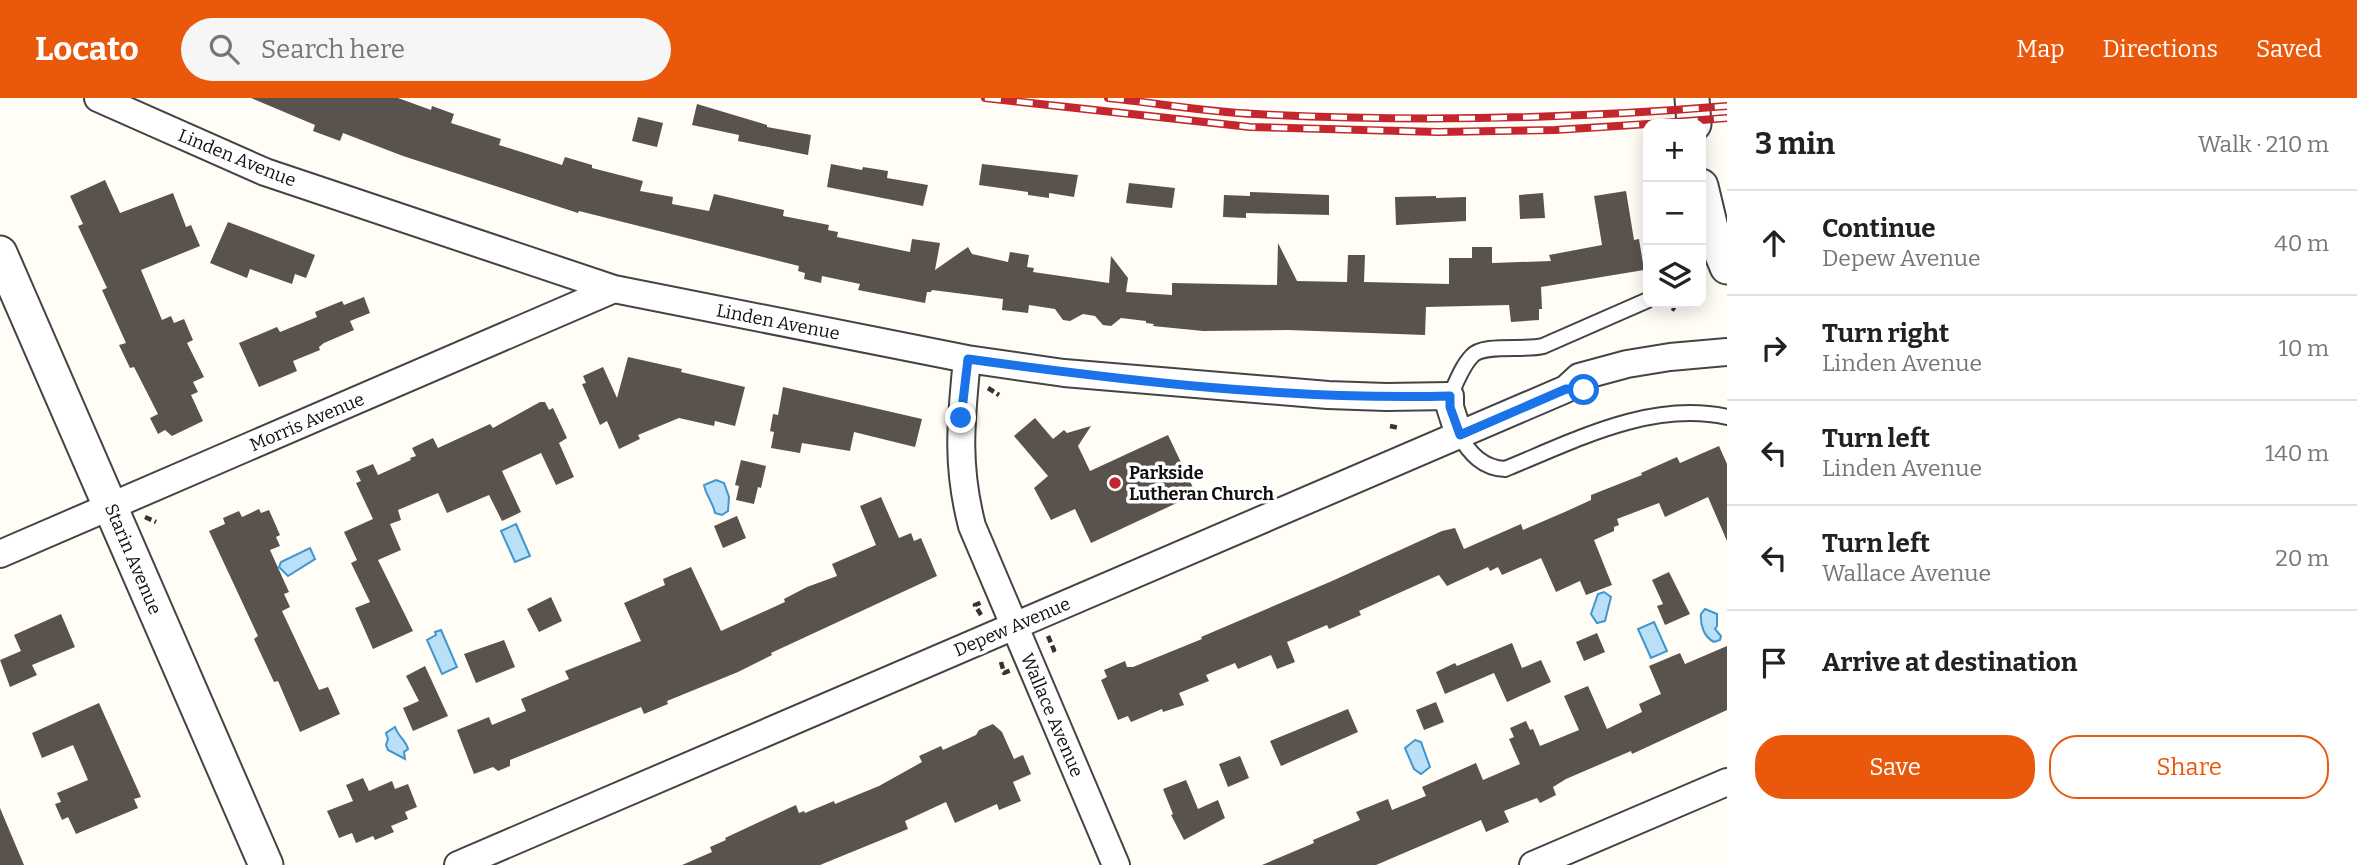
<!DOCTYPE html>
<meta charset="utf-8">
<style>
body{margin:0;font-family:Bitter,serif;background:#f6f6f6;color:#222}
.controls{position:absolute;right:21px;top:21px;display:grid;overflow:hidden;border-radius:14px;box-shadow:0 4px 18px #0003}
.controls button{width:63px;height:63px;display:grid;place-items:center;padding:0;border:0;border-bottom:2px solid #e0e0e0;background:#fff;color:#222;font:35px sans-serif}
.stop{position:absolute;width:21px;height:21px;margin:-16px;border:5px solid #1a73e8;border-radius:50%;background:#fff}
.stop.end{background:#1a73e8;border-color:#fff;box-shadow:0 2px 7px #0008}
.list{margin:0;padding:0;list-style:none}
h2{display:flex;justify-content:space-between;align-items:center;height:91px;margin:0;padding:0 28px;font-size:30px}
h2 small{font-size:23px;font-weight:400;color:#767676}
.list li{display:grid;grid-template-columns:46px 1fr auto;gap:21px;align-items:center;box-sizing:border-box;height:105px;padding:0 28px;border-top:2px solid #e0e0e0}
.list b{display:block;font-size:26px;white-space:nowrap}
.list p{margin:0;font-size:23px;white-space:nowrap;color:#767676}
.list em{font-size:23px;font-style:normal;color:#767676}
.actions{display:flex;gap:14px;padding:21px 28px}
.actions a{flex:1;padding:16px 0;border:2px solid #ea580c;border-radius:28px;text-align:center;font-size:24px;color:#ea580c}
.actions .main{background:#ea580c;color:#fff}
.icon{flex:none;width:38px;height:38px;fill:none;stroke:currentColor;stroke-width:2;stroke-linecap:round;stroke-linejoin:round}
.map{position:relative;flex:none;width:1727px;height:767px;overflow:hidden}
header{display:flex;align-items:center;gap:42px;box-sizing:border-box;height:98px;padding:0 35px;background:#ea580c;color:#fff}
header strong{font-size:33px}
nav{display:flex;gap:38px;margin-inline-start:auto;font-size:24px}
.search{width:490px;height:63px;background:#f6f6f6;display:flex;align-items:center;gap:18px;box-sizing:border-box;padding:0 24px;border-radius:38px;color:#767676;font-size:26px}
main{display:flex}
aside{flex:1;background:#fff}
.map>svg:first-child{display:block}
</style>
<header>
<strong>Locato</strong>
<div class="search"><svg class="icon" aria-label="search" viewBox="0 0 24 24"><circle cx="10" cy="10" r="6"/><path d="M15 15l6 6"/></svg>Search here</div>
<nav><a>Map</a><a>Directions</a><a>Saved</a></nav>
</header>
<main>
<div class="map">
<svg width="1727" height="767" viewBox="0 0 1727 767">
<rect width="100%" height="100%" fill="#fffdf5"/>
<path fill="#b9e0f7" stroke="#3f96cf" stroke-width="2" d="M716,382L724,385L729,399L728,413L722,417L715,415C713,404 706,398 704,387Z
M516,426L530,458L515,464L501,433Z
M310,450L315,461L288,478L279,469L281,464Z
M1604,494L1611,499L1605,523L1597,525L1591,516L1598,496Z
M1705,511L1717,516V528L1715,531L1721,538L1720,542L1714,544C1704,539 1700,527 1701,516Z
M1654,524L1667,553L1651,560L1638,531Z
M441,532L457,569L442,576L427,542L436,537L435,534Z
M395,629C398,638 406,643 408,651L404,654L405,661L388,652L386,647L388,641L386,635Z
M1415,642L1421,644L1430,669L1421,676L1414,671L1405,650Z"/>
<path fill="#5a524d" d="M251,0H398L431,12L432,8L454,16L451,25L501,41L499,47L562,67L565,59L592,67V70L643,83L640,93L673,99L672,106L709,113L714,96L784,112L783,118L829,127L828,132L838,134L837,139L910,154L912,141L940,145L935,172L968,149L972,156L1008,164L1010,154L1029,157L1027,169L1034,170L1033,174L1109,185L1111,158L1128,180L1126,194L1172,197V185L1277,187L1278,145L1297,183L1347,184L1348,157H1365L1364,184L1449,186V160H1472V149H1492V165L1551,163L1549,157L1602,147L1594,98L1626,93L1634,142L1639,141L1644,172L1541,189L1542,211H1539V222L1511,224L1509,207L1426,209L1425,237L1288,232L1203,233L1153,228L1154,226L1146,225V223L1121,220L1111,228L1103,227L1095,218L1083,216L1070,223L1063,222L1055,211L1029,207L1028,215L1002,212L1003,201L932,192L931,194H927L925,205L858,192L860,186L822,178L821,185L804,181L805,175L798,173L799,168L579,113L578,115L403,58L343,35L340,43L313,33L315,27Z
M697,6L767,27V29L811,37L808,57L738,43L739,37L692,27Z
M638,19L663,25L657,49L632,43Z
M831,66L862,72L863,69L888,73L887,80L928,87L923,108L827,89Z
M982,66L1078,77L1074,99L1049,95V100L1028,97V94L979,87Z
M105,82L120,115L173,95L186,129L191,127L200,148L141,172L162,222L171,218L174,225L184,221L193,242L187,245L204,279L193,284L198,294L191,297L203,323L172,338L165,332L158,336L150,320L158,316L134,269L130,270L119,247L126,245L102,192L107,190L78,128L83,126L70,98Z
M1129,85L1175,90L1172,110L1126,105Z
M1250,94L1329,97V117L1246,115V120L1223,119L1224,97L1250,98Z
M1543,95L1545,120L1520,121L1519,97Z
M1436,98V100L1466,99V123L1396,127L1395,99Z
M228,124L315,157L306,180L295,176L292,186L250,171L247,180L210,165Z
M364,199L370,215L350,223L354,232L324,245L319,249L320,252L293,263L297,273L259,289L239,245L277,229L280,234L317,219L315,214L342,203L344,207Z
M628,259L682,271L681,274L745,289L735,328L715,323L714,328L679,320L638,337L640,341L619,351L607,323L600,327L582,286L586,285L583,278L603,269L617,300Z
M783,289L922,321L915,349L854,334L850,353L802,345L800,355L771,350L774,334L770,333L773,316L778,317Z
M540,304H545L549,312L553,310L567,340L559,345L574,379L556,387L541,355L502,373L521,414L502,423L489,397L447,415L438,395L398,412L401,422L390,426L401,452L378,462L413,533L373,551L355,510L370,504L351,465L357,462L344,434L373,421L356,385L361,383L356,373L373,366L378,377L411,362L410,360L416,358L412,350L433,340L438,350L490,326L493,330Z
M1035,320L1053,341L1064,332L1067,335L1091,328L1078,348L1090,373L1168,337L1196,396L1091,445L1075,411L1051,422L1034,390L1048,378L1014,338Z
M1719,348L1727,366V443L1708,399L1665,419L1659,405L1617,421L1619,427L1614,429V433L1594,442L1612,487L1586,497L1580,483L1556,494L1541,460L1502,477L1498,469L1490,473L1488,469L1447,488L1439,477L1359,513L1361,517L1329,531L1327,527L1287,544L1295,564L1277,571L1271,557L1238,571L1235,565L1206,577L1209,583L1179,595L1184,607L1163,614L1162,611L1131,624L1128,618L1118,622L1101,582L1107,579L1104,572L1125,563L1127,569H1133L1202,541L1201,539L1332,483L1442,433L1455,430L1464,451L1521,426L1523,432L1567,413L1591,402V397L1642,377L1641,375L1677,359L1680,365Z
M741,362L766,368L761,390L758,389L754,406L736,402L739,388L735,387Z
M881,399L899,440L911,435L914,443L921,440L937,478L771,555L772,557L738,574L667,603L668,606L644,616L641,609L510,662V668L498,673L493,669L474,676L457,632L489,619L492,627L526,613L521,601L569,581L565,573L641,543L624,505L665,487L663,481L691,469L721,533L785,504L784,501L807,489L837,478L832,466L876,447L860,408Z
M259,411L261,415L269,412L280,437L276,439L280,448L270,452L289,494L284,496L290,509L282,513L319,592L328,589L340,616L300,634L278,583L274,584L254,541L258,538L209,433L225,426L223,420L239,413L242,419Z
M737,418L746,440L723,450L714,428Z
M1669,474L1690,516L1665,527L1657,508L1663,506L1652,482Z
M551,499L562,523L539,534L527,511Z
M61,516L75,549L32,567L37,577L10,589L0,562L21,553L14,537Z
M1597,535L1605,554L1584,563L1576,544Z
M504,542L515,569L476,585L464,556Z
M1512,545L1522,570L1541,562L1551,584L1507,604L1494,575L1445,596L1436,574L1455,565L1457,568Z
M1727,548V612L1632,656L1631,653L1566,681L1553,689L1556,697L1540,705L1537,700L1504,713L1509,724L1486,734L1481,722L1376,767H1262L1314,745L1313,742L1360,722L1356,714L1388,701L1392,712L1426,698L1422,689L1476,665L1483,682L1520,666L1509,641L1514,639L1510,630L1526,623L1530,632L1533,631L1540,648L1579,632L1564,598L1588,588L1607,631L1642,614L1639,606L1661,596L1649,568L1680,555L1685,566Z
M425,568L448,618L413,633L403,610L419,603L406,578Z
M1436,604L1444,624L1424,632L1416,612Z
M99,605L141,699L134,701L138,710L76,736L68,719L62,722L55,706L61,704L57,695L88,682L73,647L42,660L32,635Z
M1348,611L1358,634L1281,668L1270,643Z
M993,626L1002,634L1014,661L1023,657L1031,676L1013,684L1021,703L999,712L997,706L955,725L946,704L905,723L908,731L820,767H682L712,754L710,749L726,742L725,740L796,707L799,715L804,713L805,715L834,703L835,706L879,688L922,664L919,658L941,648L943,652L976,637L979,632Z
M1240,658L1249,680L1228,689L1219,666Z
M363,680L369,693L392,683L395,691L408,686L417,709L405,714L408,721L391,728L394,734L375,742L373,738L356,745L352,735L339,740L327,713L353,703L346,687Z
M1186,682L1198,711L1218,702L1225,720L1184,742L1171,717L1173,716L1163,691Z
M0,710L24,767H0Z"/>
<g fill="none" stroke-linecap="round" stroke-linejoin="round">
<g stroke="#444" stroke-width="18">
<path id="service" d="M1450,298C1456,285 1462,268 1472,258C1483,245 1525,253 1543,248L1648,202
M1459,337C1470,356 1483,370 1505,371C1574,343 1651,302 1727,319"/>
</g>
<g stroke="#444" stroke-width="30">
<path id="minor" d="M98,0L265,74L614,191L967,261L1064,275L1328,297L1386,299L1450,298V309L1459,337
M967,261C961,323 956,366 972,428L1116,767
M0,456L614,191
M458,767L1566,291L1579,279L1627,266L1670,259L1727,254
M1533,767L1727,684"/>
</g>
<g stroke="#444" stroke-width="37">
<path id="tertiary" d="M1692,0L1694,26
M1701,88L1711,130L1727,169
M0,155L266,767"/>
</g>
<path stroke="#333" stroke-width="4.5" stroke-dasharray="7 3.5" stroke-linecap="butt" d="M1672,210L1675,212
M988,290L999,297
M1390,328L1399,330
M145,419L156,424
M981,517L975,507L982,504
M1048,538L1054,552L1050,553
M1001,564L1004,575L1011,572"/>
<use href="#service" stroke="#fff" stroke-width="14"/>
<use href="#minor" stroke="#fff" stroke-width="26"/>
<use href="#tertiary" stroke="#fff" stroke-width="33"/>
<g stroke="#c4262e" stroke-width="8">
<path id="rail" d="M985,0L1250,29L1438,34L1555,32L1648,26
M1108,0C1157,5 1207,14 1256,16C1413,24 1570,21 1727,8
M1650,26L1727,20"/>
</g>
<use href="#rail" stroke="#fff" stroke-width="5" stroke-dasharray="16" stroke-linecap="butt"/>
</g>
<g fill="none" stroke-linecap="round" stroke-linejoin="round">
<path stroke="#1a73e8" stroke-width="9" d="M961,320L968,261C1127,283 1289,302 1450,298V309L1460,337L1566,291L1584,292"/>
</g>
<circle fill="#c4262e" stroke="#fff" stroke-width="2.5" cx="1115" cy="385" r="7"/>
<g text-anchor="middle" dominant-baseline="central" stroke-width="7" stroke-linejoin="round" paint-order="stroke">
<g font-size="18" fill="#111" stroke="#fff">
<text transform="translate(237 60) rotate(22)">Linden Avenue</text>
<text transform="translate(778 224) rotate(11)">Linden Avenue</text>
<text transform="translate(307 324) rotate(-23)">Morris Avenue</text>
<text transform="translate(133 461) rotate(67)">Starin Avenue</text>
<text transform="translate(1012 529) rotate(-23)">Depew Avenue</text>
<text transform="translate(1052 617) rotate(67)">Wallace Avenue</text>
</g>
<g font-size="18" font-weight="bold" fill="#111" stroke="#fff" text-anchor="start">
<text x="1129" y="375">Parkside<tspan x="1129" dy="21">Lutheran Church</tspan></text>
</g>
</g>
</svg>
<div class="controls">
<button>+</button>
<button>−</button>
<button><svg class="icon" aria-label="layers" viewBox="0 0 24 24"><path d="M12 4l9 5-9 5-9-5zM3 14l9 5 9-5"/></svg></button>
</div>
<div class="stop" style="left:1584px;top:292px"></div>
<div class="stop end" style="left:961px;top:320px"></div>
</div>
<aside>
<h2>3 min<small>Walk · 210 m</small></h2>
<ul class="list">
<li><svg class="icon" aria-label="ahead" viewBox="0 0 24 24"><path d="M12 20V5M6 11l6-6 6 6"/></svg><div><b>Continue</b><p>Depew Avenue</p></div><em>40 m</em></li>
<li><svg class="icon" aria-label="right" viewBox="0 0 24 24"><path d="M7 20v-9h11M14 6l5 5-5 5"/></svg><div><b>Turn right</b><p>Linden Avenue</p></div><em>10 m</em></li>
<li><svg class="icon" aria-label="left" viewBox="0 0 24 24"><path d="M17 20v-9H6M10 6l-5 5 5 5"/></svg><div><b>Turn left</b><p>Linden Avenue</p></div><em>140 m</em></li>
<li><svg class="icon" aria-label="left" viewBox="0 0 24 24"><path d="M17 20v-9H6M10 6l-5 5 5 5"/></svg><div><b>Turn left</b><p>Wallace Avenue</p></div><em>20 m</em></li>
<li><svg class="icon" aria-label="arrive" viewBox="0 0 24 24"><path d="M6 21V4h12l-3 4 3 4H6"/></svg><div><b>Arrive at destination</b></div></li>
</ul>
<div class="actions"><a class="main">Save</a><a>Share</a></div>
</aside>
</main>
